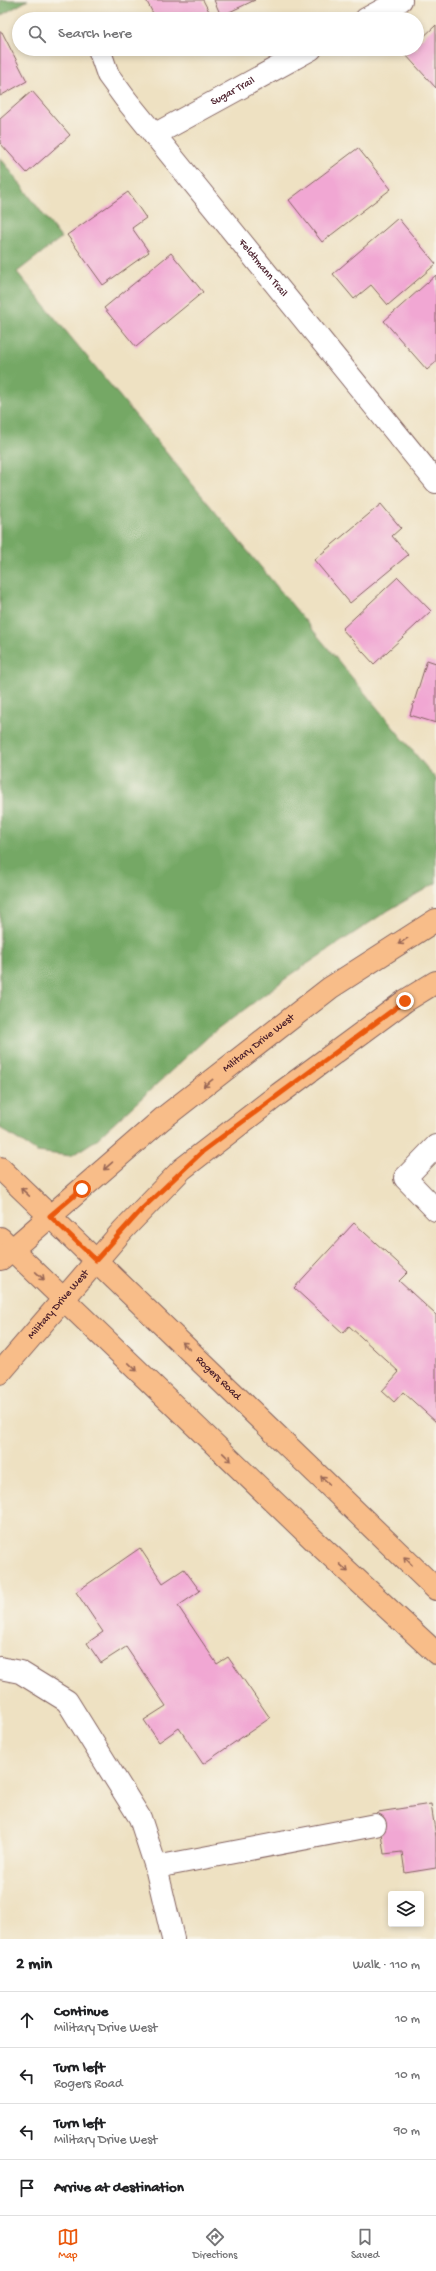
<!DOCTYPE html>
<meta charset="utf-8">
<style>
body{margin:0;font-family:"Gochi Hand",sans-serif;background:#f6f6f6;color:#202124}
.controls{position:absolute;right:12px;bottom:12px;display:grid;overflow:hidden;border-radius:4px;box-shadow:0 2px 6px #0003}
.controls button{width:36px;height:36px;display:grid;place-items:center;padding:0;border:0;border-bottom:1px solid #e0e0e0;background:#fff;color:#202124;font:20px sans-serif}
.stop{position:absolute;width:12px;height:12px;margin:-9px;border:3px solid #ea580c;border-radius:50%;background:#fff}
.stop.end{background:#ea580c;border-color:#fff;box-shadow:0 1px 4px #0008}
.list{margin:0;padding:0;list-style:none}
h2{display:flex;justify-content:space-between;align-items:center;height:52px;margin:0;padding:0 16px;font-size:17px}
h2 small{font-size:13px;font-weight:400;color:#757577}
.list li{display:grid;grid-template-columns:26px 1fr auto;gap:12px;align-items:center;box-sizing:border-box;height:56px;padding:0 16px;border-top:1px solid #e0e0e0}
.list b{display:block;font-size:15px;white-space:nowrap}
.list p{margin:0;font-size:13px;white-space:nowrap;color:#757577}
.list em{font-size:13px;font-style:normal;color:#757577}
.icon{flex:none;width:22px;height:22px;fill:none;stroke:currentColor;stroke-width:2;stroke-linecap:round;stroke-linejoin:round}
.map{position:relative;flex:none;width:436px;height:1939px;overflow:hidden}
.search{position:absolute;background:#fff;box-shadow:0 2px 6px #0003;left:12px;right:12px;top:12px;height:44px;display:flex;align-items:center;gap:10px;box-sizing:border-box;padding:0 14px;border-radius:22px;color:#757577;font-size:15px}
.sheet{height:276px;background:#fff}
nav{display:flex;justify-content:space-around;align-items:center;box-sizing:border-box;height:56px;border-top:1px solid #e0e0e0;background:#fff;font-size:11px;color:#757577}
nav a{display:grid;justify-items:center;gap:2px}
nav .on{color:#ea580c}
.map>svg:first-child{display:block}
</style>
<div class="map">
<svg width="436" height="1939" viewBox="0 0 436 1939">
<rect width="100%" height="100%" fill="#f7f3e8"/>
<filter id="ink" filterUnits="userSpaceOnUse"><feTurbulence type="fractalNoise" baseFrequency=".025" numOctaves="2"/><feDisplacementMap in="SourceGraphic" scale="8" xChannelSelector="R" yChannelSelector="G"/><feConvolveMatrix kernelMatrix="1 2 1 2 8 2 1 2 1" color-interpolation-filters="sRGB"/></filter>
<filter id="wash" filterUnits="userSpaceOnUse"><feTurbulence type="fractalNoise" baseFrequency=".012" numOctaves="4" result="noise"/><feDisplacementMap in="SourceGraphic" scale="16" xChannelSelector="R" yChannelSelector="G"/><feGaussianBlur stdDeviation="0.9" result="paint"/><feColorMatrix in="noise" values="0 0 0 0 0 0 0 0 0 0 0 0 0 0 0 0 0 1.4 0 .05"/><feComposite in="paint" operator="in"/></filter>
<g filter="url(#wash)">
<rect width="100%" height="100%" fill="#eee1c2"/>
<path fill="#75a865" stroke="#606448" d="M0,0H28L0,16Z
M0,157L61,238L17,272L436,779V883L389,910L292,974L209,1036L96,1140L71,1156L37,1152L0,1128Z"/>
<g id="blocks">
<path fill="#f1a7d3" d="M146,0H203L213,19H156Z
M214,0H255L221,16Z
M436,25V88L405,54L410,49H417V43Z
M0,32H2L27,81L0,96Z
M32,91L70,135L27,173L0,143V119Z
M358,148L391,189L322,242L289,200Z
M128,192L146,218L132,228L149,252L103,285L67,235Z
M398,218L436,264L388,305L371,285L354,299L333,274Z
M171,253L203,292L136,347L104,308Z
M436,275V362L427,370L384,321Z
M381,504L401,528L392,536L408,555L350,603L314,560Z
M398,577L431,611L374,664L342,629Z
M427,660L436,663V723L410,715Z
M354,1223L408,1272L399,1281L436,1315V1422L403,1392L394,1402L382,1391L399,1372L349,1326L343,1333L294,1288Z
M140,1548L163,1583L184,1569L200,1591L178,1606L217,1664L228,1657L270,1718L203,1764L179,1728L159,1742L144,1720L166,1706L126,1647L101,1663L87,1643L103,1632L76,1592Z
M431,1804L436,1837V1868L405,1873L402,1852L384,1854L378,1812Z"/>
</g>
</g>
<g filter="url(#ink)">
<use href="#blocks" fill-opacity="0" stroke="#836360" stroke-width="1"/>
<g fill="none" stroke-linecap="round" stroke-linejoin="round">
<g stroke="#836360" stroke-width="24">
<g id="minor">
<path d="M366,19L401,0"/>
<path id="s1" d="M99,49L108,75L127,101L436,482"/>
<path id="s2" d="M154,135L311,49"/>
<path d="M436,1146L405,1178L436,1210"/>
<path d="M0,1668L20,1672L67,1701L140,1818L156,1867L173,1939"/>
<path d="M156,1867L375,1825"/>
</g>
</g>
<g stroke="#836360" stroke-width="24">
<g id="major">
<path id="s3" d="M0,1168L436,1589"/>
<path d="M0,1238L316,1542L436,1653"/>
<path id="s4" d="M1,1259L162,1119L330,988L436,920"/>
<path id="s5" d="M0,1373L123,1230L182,1169L279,1094L405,1001L436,982"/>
</g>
</g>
<use href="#minor" stroke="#fff" stroke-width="22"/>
<use href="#major" stroke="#f8bd89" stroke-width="22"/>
</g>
<defs><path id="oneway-shaft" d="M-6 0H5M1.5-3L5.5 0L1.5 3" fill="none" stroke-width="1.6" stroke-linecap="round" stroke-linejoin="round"/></defs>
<g stroke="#986655">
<use href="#oneway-shaft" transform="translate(403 941) rotate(147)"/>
<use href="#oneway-shaft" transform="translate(208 1083) rotate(142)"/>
<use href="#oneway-shaft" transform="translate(108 1166) rotate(139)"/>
<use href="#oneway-shaft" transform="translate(25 1192) rotate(-137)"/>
<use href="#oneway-shaft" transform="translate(40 1276) rotate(43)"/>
<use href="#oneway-shaft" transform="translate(186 1346) rotate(-136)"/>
<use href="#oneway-shaft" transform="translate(133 1367) rotate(44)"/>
<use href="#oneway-shaft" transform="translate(227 1457) rotate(44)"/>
<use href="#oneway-shaft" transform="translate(325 1480) rotate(-136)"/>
<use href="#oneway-shaft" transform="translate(408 1561) rotate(-135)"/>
<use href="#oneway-shaft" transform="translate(344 1568) rotate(43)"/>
</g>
</g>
<g fill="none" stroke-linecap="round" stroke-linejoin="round" filter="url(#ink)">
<path stroke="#ea580c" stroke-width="5" d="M82,1189L50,1216L96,1260L142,1209L203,1151L405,1001"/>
</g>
<g text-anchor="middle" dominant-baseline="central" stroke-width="3" stroke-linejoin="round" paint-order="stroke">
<g font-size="11" fill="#4a1f2b" stroke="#f7f3e8">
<text stroke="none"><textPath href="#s2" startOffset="90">Sugar Trail</textPath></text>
<text stroke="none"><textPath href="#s1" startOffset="275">Feldtmann Trail</textPath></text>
<text stroke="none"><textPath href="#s4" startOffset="336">Military Drive West</textPath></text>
<text stroke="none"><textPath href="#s5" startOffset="90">Military Drive West</textPath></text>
<text stroke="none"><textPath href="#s3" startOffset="303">Rogers Road</textPath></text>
</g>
</g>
</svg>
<div class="controls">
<button><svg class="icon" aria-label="layers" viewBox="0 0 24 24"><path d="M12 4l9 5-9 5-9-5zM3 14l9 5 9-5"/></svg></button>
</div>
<div class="stop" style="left:82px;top:1189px"></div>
<div class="stop end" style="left:405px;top:1001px"></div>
<div class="search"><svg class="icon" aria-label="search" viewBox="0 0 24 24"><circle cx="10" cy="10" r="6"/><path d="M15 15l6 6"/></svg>Search here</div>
</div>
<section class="sheet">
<h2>2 min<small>Walk · 110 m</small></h2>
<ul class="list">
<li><svg class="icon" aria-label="ahead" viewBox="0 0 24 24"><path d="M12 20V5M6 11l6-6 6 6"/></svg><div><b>Continue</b><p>Military Drive West</p></div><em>10 m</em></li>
<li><svg class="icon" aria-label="left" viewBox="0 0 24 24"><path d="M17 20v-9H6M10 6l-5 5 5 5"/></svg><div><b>Turn left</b><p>Rogers Road</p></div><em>10 m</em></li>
<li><svg class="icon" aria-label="left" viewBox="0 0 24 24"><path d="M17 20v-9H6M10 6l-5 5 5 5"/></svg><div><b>Turn left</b><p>Military Drive West</p></div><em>90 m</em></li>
<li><svg class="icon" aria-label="arrive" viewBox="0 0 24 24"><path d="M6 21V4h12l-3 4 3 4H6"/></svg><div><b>Arrive at destination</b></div></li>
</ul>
</section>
<nav>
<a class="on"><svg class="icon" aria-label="map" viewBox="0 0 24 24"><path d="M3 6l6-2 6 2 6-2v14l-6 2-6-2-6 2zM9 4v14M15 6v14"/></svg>Map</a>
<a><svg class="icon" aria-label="directions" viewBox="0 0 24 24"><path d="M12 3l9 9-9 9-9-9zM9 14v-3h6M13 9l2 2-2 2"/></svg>Directions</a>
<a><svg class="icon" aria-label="saved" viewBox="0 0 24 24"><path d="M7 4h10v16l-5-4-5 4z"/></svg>Saved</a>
</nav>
